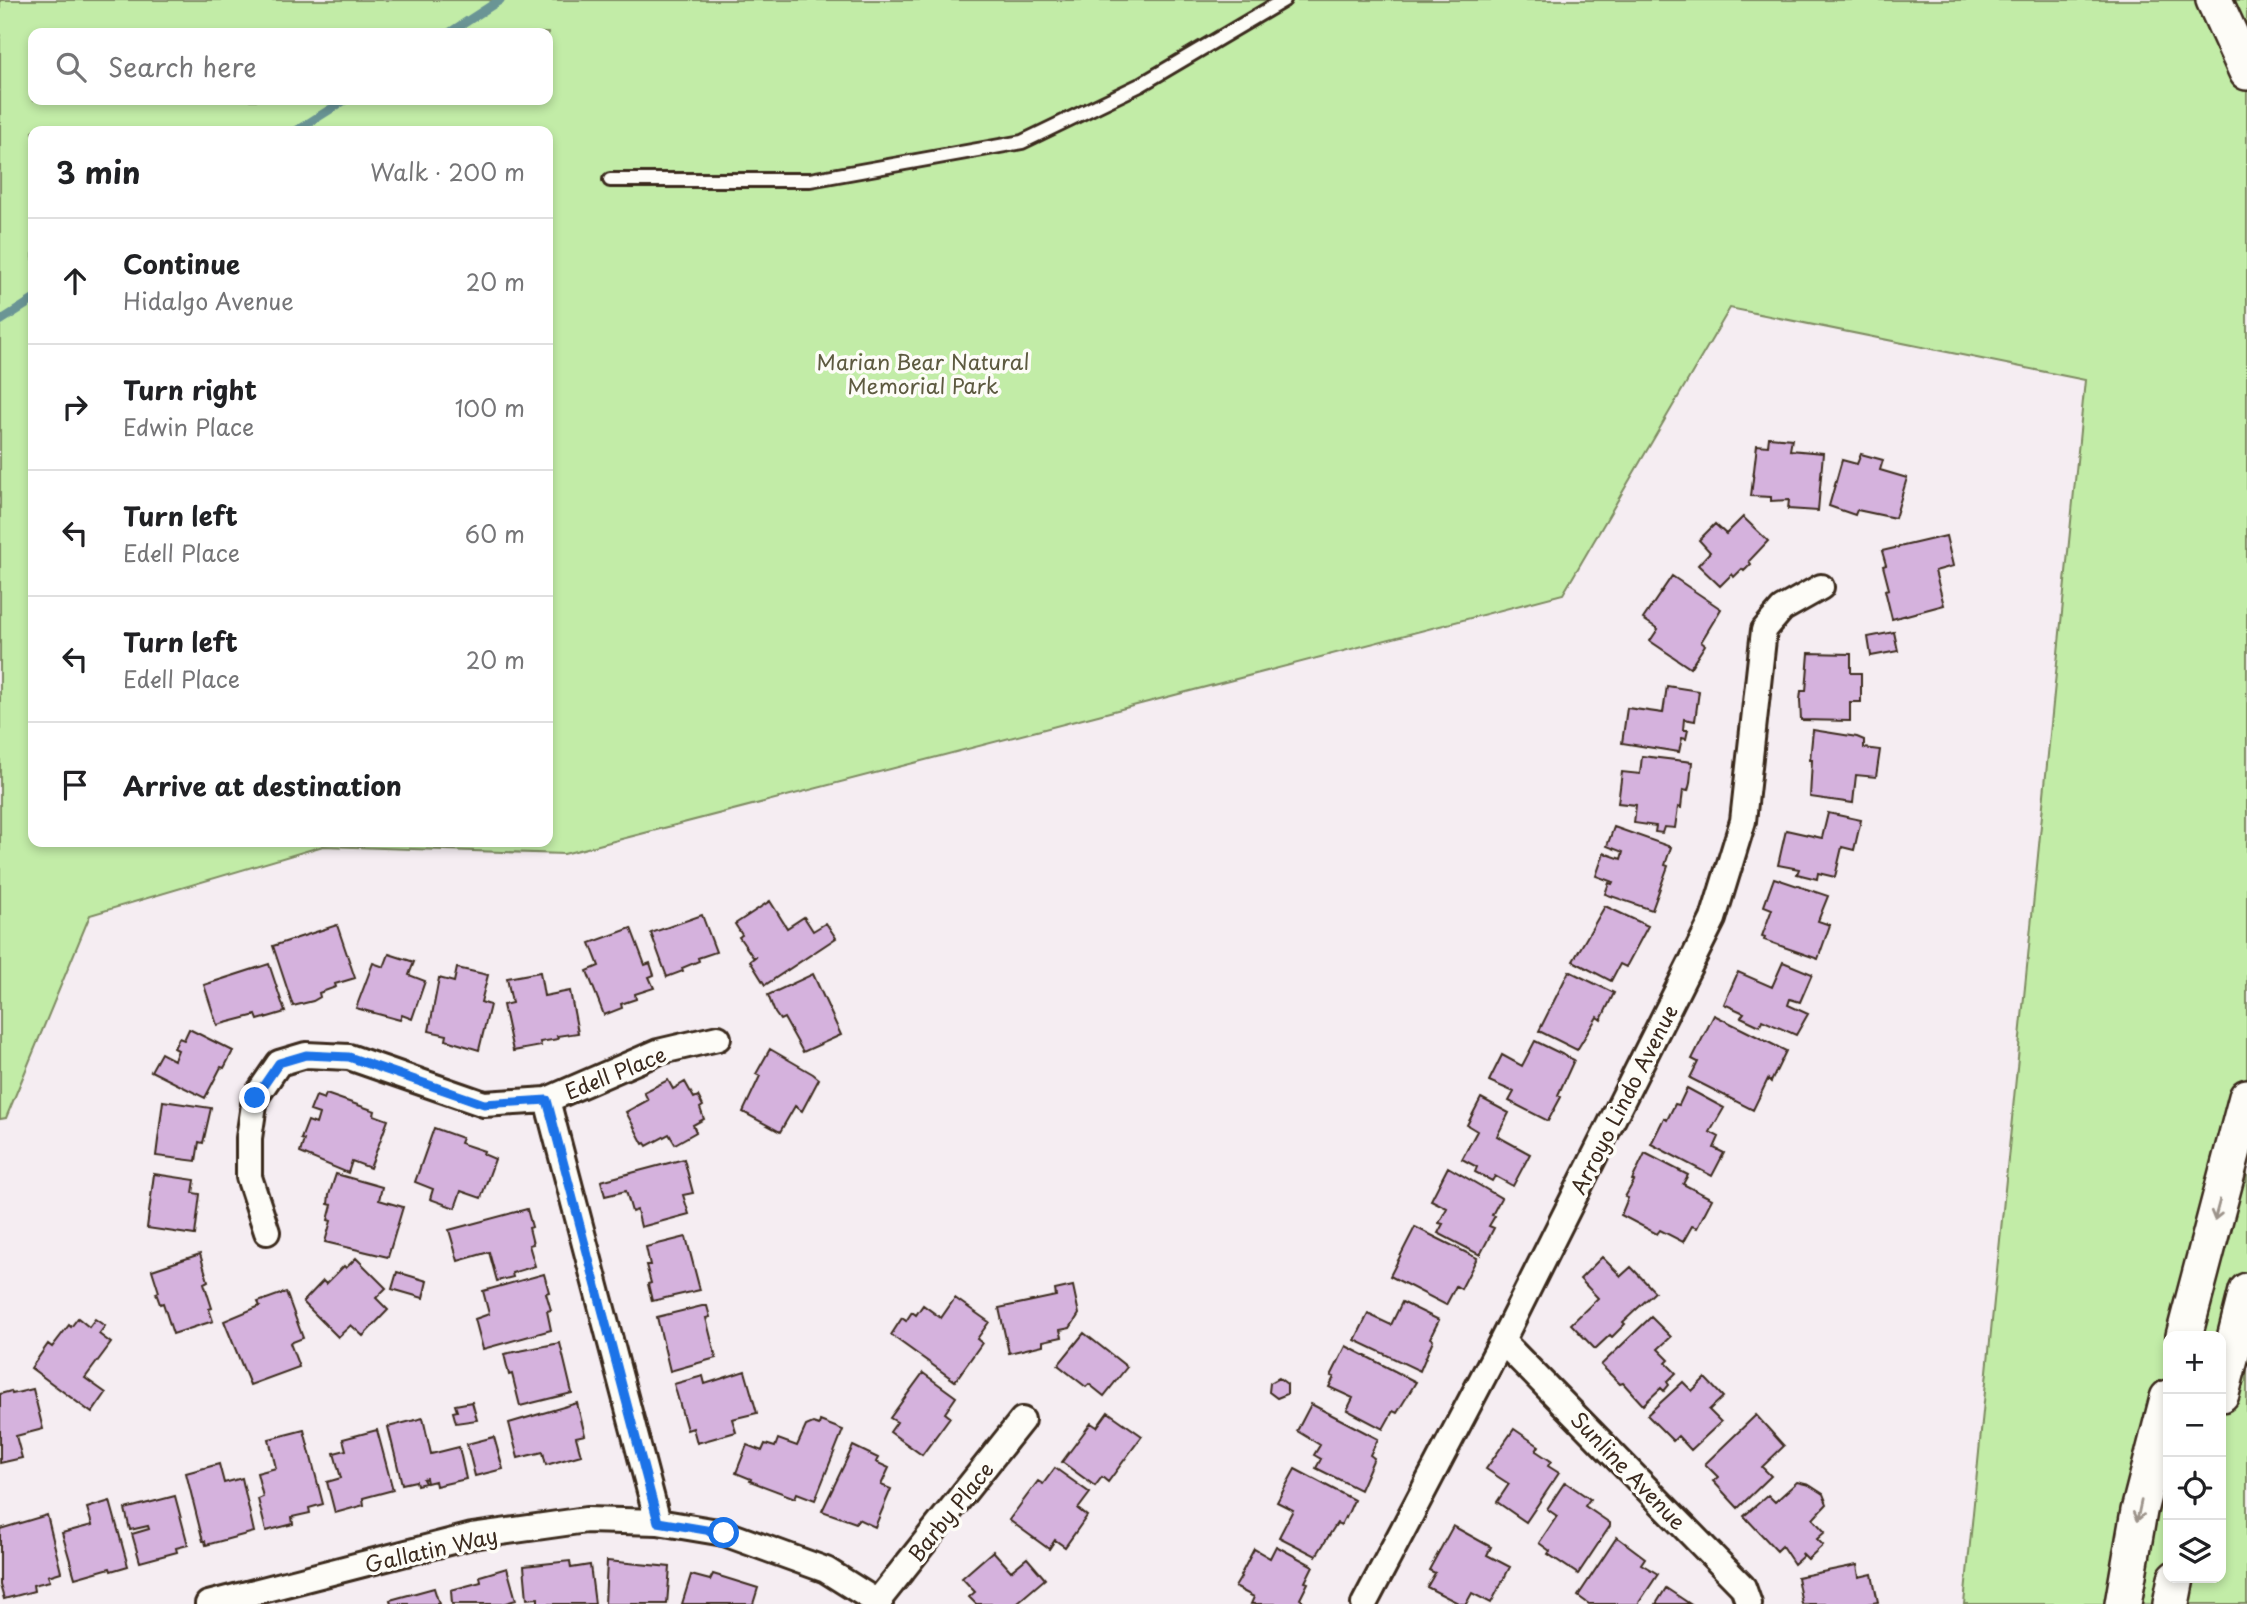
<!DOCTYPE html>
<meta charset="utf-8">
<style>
body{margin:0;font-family:"Playpen Sans",sans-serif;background:#f2f2f2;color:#202124}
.controls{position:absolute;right:21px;bottom:21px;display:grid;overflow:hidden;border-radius:14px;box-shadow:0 4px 10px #0003}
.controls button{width:63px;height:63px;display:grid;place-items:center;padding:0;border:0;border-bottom:2px solid #e0e0e0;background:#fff;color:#202124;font:35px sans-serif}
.stop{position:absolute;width:21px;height:21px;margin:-16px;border:5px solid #1a73e8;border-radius:50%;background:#fff}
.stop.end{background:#1a73e8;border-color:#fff;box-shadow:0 2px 7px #0008}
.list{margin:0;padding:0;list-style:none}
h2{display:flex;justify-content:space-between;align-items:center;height:91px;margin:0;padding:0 28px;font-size:30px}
h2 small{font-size:23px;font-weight:400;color:#757577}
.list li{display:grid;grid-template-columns:46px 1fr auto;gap:21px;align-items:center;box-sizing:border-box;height:126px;padding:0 28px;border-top:2px solid #e0e0e0}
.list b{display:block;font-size:26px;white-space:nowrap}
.list p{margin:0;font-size:23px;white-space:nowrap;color:#757577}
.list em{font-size:23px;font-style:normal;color:#757577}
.icon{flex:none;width:38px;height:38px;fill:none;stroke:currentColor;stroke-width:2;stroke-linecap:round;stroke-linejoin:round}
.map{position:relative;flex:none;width:2247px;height:1604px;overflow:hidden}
.search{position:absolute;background:#fff;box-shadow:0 4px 10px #0003;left:28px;top:28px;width:525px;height:77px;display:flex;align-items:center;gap:18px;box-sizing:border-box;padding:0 24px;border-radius:14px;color:#757577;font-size:26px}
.panel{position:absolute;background:#fff;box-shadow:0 4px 10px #0003;left:28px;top:126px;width:525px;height:721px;border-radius:14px}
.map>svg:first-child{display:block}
</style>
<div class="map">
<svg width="2247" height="1604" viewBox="0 0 2247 1604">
<rect width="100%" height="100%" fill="#f5edf2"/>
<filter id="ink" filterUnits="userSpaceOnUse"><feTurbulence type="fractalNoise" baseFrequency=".0143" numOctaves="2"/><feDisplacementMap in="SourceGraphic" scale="14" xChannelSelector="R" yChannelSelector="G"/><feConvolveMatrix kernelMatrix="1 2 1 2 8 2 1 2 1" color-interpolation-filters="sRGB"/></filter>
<g filter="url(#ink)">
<path fill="#c2eca7" stroke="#7e8b62" stroke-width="2" fill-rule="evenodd" d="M0,0H2247V1604H1964L2085,380L1730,308L1563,594L564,854L323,846L90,915L6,1118L0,1119ZM33,33H548V100H33ZM33,131H548V842H33ZM2168,1336H2221V1578H2168Z"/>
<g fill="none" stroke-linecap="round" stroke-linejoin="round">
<path stroke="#6b9595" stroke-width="9" d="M449,33L500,0
M296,131L345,100
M0,321L33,300"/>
</g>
<path fill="#d5b2dd" stroke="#3b2a1e" stroke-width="2" d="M1769,437L1792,439L1790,450L1823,453L1818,511L1788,509L1789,500L1771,501V497L1751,496L1757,445L1768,446Z
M1861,454L1883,460L1880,470L1907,478L1895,518L1857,510L1855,515L1829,506L1842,460L1857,464Z
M1743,517L1768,541L1749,561L1751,564L1744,571L1742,569L1734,577L1732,574L1720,586L1698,565L1710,552L1699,540L1715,524L1726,534Z
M1946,536L1953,566L1935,571L1944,605L1892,619L1885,590L1889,589L1883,566L1886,565L1882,551Z
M1672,576L1721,609L1701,642L1705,645L1690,668L1650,641L1658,629L1643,619Z
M1894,632L1898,651L1871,656L1868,637Z
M1809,653L1851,654V673H1861V702H1850V721L1801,720L1800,700L1801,691H1806Z
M1667,686L1699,691L1695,721L1684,719L1683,730H1688L1686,739L1682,738L1679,752L1622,743L1627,708L1663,713Z
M1813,730L1857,737L1864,740V748L1880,750L1876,777L1856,775L1853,803L1810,797L1812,760H1810Z
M1642,756L1692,762L1690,783L1688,791L1683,790L1681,808L1678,807L1675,828L1664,827L1662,833L1655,832L1656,826L1634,823L1636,805L1618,803L1622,772L1640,774Z
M1828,813L1861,820L1854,850L1842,847L1835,877L1818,873L1817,879L1797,874L1799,869L1778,865L1786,830L1822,838Z
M1614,827L1671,847L1665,865L1668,866L1652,910L1605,894L1609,883L1612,884L1613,882L1596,876L1604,853L1621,859L1623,852L1607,846Z
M1774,878L1828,896L1818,921L1830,925L1818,959L1764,940L1765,937L1762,936L1772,909L1764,906Z
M770,901L787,928L804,917L813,931L826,923L836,938L765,985L750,961L755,957H753L739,937L742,935L735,924Z
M1605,906L1648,926L1626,967L1620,964L1611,981L1573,961Z
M702,915L716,952L698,958L699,961L682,968L683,971L667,977L651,933Z
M337,925L355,978L335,984L336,987L319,993L320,997L313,1001L293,1006L273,946Z
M631,928L645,965L650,963L654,975L649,977L654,988L635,994L636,999L621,1004L622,1008L604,1015L587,971L599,966L590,943Z
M389,954L414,962L409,975L425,981L412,1019L402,1015L400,1020L356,1008L373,963L384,967Z
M1783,962L1812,974L1800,1002L1790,999L1788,1005L1808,1014L1796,1035L1762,1020L1760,1026L1741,1017L1744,1013L1724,1004L1738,972L1772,987Z
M269,964L285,1012L258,1020L256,1015L217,1025L204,985Z
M457,968L488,975L481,1002L490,1005L479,1050L446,1040L447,1035L429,1031L439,978L454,982Z
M1569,971L1614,993L1601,1020L1597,1017L1577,1050L1539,1031Z
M540,972L544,996L570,991L578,1033L557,1036L558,1039L540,1042L541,1046L513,1051L503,1005L512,1003L507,978Z
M813,974L841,1035L803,1052L784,1018L780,1020L775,1013L768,995Z
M1714,1015L1786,1051L1771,1082L1768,1079L1753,1110L1690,1078L1698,1062L1692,1059Z
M189,1029L233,1051L224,1068L221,1067L205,1098L151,1071L161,1053L174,1060L178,1050L174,1048L179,1038L184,1040Z
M1535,1041L1574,1060L1558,1095L1561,1097L1548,1121L1509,1101L1514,1092L1489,1081L1502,1055L1522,1066Z
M770,1049L813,1074L819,1079L802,1111L795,1106L780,1132L743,1112L760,1076L756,1074Z
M668,1080L673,1089L685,1082L694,1098L698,1096L703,1106L700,1108L704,1119L693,1125L696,1132L675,1144L669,1134L647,1146L645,1143L643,1144L626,1112L648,1100L644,1092Z
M1687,1088L1724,1108L1710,1132L1719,1137L1714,1148L1724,1153L1712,1176L1651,1144L1664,1118L1667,1120L1675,1104L1679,1105Z
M326,1094L375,1111L374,1115L388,1120L370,1168L352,1161L348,1173L300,1153L304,1140L301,1139L308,1121L316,1124L319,1114L310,1111L316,1096L324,1099Z
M1481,1098L1509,1113L1497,1136L1530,1154L1513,1186L1495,1176L1492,1181L1475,1172L1477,1167L1462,1159L1477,1131L1467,1125Z
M163,1101L211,1108L203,1143L199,1142L196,1161L156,1156Z
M434,1128L462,1138L460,1143L484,1151L483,1154L495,1159L481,1198L461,1191L455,1208L430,1199L433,1189L415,1182Z
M1645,1153L1688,1175L1683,1184L1712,1199L1697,1228L1692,1226L1683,1242L1660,1230L1657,1234L1621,1215L1628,1198L1625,1197L1634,1181L1632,1180Z
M684,1159L693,1193L683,1195L689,1214L641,1227L637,1210L632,1212L626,1191L605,1196L601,1181Z
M1448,1167L1501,1198L1492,1215L1495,1216L1489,1226L1494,1228L1480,1255L1438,1233L1443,1224L1439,1223L1447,1208L1431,1200Z
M154,1174L195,1180L193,1193L200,1194L195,1235L147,1228Z
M336,1174L382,1187L379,1200L403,1207L388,1257L325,1242L331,1221L328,1220L332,1205L328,1204L329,1195Z
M527,1209L532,1227L529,1228L533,1244L529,1245L535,1266L512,1273L513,1277L497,1281L489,1252L458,1261L449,1230Z
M1415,1227L1477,1258L1461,1289L1456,1286L1446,1305L1390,1276Z
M686,1237L700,1290L652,1301L648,1284L651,1283L646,1265H650L646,1247Z
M200,1254L208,1281L204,1283L212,1308L209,1309L213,1321L173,1334L163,1303L160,1304L156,1293L159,1292L152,1270Z
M1602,1257L1621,1276L1631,1267L1655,1292L1623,1322L1625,1324L1612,1337L1610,1335L1595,1349L1571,1324L1598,1298L1580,1279Z
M356,1258L386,1288L376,1298L388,1310L363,1336L351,1325L338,1337L303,1302L323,1281L326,1284L344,1266L346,1268Z
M397,1272L427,1281L423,1298L392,1289Z
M544,1274L549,1292L546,1293L551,1310L547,1311L551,1330L483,1349L475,1319L489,1314L483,1291Z
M1073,1286L1079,1314L1070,1328L1060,1330L1062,1337L1043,1341V1345L1009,1353L999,1308L1056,1296L1055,1290Z
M286,1292L303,1338L290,1343L299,1367L250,1385L224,1321L260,1306L258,1302Z
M955,1298L989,1322L977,1339L982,1343L955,1381L891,1335L902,1318L906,1321L912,1312L916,1315L923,1305L941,1318Z
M1402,1302L1439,1320L1430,1338L1433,1340L1420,1371L1355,1340L1368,1314L1391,1325Z
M702,1306H707L710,1317L706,1318L716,1358L670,1371L657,1317Z
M1651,1317L1671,1337L1658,1349L1669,1360L1666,1363L1676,1373L1667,1382L1669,1385L1664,1391L1661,1388L1643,1405L1623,1383L1620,1384L1601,1365Z
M78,1318L89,1327L95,1319L105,1326L99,1334L111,1343L85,1378L106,1393L92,1413L31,1368L48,1344L52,1347L69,1325L71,1327Z
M1084,1333L1127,1367L1104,1396L1089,1384L1086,1387L1058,1365Z
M560,1343L572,1393L520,1406L512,1374L509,1375L504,1354Z
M1346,1346L1416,1382L1397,1413L1393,1411L1383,1429L1347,1410L1353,1398L1329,1387L1334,1377L1331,1376Z
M745,1371L757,1413L732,1419L736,1432L697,1443L693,1428L687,1430L674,1384L703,1376L705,1384Z
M923,1373L956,1397L945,1413L950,1417L922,1455L890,1432L897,1422L890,1418Z
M1279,1378L1287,1384V1394L1277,1398L1269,1392L1270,1383Z
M1705,1378L1723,1397L1709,1410L1721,1422L1691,1450L1678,1436L1673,1441L1647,1415L1683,1382L1692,1391Z
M33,1389L43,1429L16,1436L22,1458L0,1463V1394L11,1391L12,1394Z
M472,1402L477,1420L456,1423L453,1412L457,1411L455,1405Z
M577,1403L585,1435L576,1437L581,1455L546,1465L543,1452L518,1458L509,1423Z
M1311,1404L1378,1439L1370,1455L1374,1458L1360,1490L1316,1468L1321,1459L1314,1455L1320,1445L1297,1431Z
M1108,1412L1142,1436L1108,1482L1102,1477L1095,1486L1062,1462L1091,1423L1097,1427Z
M1756,1415L1784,1446L1762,1467L1771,1476L1738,1508L1713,1481L1718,1477L1705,1464Z
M423,1418L431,1454L459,1447L466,1479L436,1486L435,1481L427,1483L426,1478L423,1479L425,1483L417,1485L416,1481L402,1484L388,1427Z
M820,1421L843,1430L815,1500L797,1493L795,1498L750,1481L751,1479L736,1473L747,1445L762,1451L765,1444L775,1447L778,1439L797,1446L806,1426L813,1423L819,1425Z
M1514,1429L1539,1446L1536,1451L1551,1461L1548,1466L1559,1473L1526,1522L1497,1502L1509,1484L1486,1469Z
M304,1430L323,1504L309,1508L310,1513L292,1517L293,1524L266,1531L258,1499L263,1497L257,1473L276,1468L269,1439Z
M377,1430L393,1490L363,1498L364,1505L335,1513L327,1482L341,1478L334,1453L346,1450L343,1439Z
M494,1437L503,1469L475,1476L467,1444Z
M853,1446L878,1458L876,1462L889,1468L881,1485L891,1489L875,1527L858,1519L856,1523L822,1511Z
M219,1464L224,1483L242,1478L254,1532L206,1545L205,1541H203L186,1473Z
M1055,1468L1090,1493L1078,1509L1087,1516L1065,1547L1055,1540L1049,1549L1009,1520L1038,1481L1043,1484Z
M1295,1469L1354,1500L1346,1518L1345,1517L1341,1525L1337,1523L1316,1556L1279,1537L1293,1510L1277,1502Z
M1565,1482L1590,1499L1585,1506L1610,1523V1526L1578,1574L1548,1554L1550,1551L1539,1543L1557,1516L1547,1509Z
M1797,1482L1809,1485L1823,1494L1827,1504L1813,1519L1825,1532L1817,1539L1823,1545L1808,1559L1802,1553L1803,1556L1794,1564L1782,1546L1777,1551L1744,1516L1768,1495L1775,1502Z
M175,1496L188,1545L176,1548L177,1552L140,1562L132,1534L149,1529L148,1526L130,1530L125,1509Z
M110,1501L128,1566L111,1571L110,1568L75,1578L62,1533L92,1525L87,1508Z
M47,1515L61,1572L48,1576L50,1581L33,1585L34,1591L4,1599L0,1585V1529Z
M1453,1526L1491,1547L1487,1555L1510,1567L1491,1603L1472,1593L1466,1604H1460L1427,1587L1435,1573L1429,1570Z
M1617,1537L1645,1558L1641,1564L1658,1574L1638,1604H1589L1578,1596Z
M1276,1546L1313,1566L1305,1582L1308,1583L1300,1599L1303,1601L1301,1604H1251L1254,1597L1235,1587L1241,1577L1240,1576L1254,1549L1270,1558Z
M993,1551L1011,1571L1027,1558L1045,1579L1018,1602L1020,1604H976L969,1597L975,1592L962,1578Z
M570,1561L571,1568L590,1565L595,1604H538V1598L527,1599L524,1566Z
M607,1561L670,1567L667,1604H605Z
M1857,1565L1859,1577L1872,1574L1878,1602L1867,1604H1802L1797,1577Z
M507,1568L516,1600L502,1604H452L451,1590L481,1582L480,1576Z
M713,1574L758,1588L753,1604H682L691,1575L710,1580Z
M434,1588L439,1604H391L390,1600Z
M1666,1588L1690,1604H1656Z"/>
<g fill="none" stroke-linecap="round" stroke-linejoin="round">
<g stroke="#3b2a1e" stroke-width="18">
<path id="service" d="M610,180H810L1022,142L1140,85L1284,0"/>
</g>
<g stroke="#3b2a1e" stroke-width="30">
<path id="minor" d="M547,1100L658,1522
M267,1232L249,1177V1138L255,1098L279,1063L306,1055L349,1057L484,1104L547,1100L658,1052L718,1038
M1502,1341L1743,1587L1749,1604
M877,1602L1022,1420
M208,1604L472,1536L586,1520L658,1522L724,1533L826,1570L880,1604
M1364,1604L1502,1341L1713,919L1743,821L1764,630L1782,609L1821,587"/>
</g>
<g stroke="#3b2a1e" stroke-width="40">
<path id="secondary" d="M2214,0L2247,72
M2184,1336L2247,1097
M2221,1394L2247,1291
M2123,1604L2139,1511L2168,1398
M2171,1604L2176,1578"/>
</g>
<use href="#service" stroke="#fdfcf7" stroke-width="12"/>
<use href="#minor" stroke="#fdfcf7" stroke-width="24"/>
<use href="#secondary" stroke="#fdfcf7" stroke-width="35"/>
</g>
<defs><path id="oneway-shaft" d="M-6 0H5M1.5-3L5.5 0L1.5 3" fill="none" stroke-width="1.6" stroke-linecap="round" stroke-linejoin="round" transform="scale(1.75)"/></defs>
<g stroke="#9c938a">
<use href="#oneway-shaft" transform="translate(2217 1210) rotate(105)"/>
<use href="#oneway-shaft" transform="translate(2139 1511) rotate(102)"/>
</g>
</g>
<g fill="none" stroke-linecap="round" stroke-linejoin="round" filter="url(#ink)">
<path stroke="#1a73e8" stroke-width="9" d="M255,1098L279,1063L306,1055L349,1057L484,1104L547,1100L658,1522L724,1533"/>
</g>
<g text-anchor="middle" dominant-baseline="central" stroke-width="7" stroke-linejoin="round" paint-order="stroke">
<g font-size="21" fill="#5d5a40" stroke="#fdfcf7">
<text x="923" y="361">Marian Bear Natural<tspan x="923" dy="24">Memorial Park</tspan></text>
</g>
<g font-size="21" fill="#3b2a1e" stroke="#fdfcf7">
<text transform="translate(615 1072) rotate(-22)">Edell Place</text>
<text transform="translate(1623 1099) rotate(-63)">Arroyo Lindo Avenue</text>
<text transform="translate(1629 1470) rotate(46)">Sunline Avenue</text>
<text transform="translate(950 1511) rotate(-51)">Barby Place</text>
<text transform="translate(431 1549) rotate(-13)">Gallatin Way</text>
</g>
</g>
</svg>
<div class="controls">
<button>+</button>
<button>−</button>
<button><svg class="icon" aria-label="locate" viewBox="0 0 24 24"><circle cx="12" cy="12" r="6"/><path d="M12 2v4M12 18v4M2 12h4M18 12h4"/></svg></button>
<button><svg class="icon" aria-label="layers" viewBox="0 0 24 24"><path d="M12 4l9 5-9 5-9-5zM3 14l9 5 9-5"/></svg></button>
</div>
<div class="stop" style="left:724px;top:1533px"></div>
<div class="stop end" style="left:255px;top:1098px"></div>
<div class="search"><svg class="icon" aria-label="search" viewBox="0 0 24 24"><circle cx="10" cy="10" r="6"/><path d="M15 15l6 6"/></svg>Search here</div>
<section class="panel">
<h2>3 min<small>Walk · 200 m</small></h2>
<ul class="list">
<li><svg class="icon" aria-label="ahead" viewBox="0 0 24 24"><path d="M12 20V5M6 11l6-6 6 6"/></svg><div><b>Continue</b><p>Hidalgo Avenue</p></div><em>20 m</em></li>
<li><svg class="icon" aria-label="right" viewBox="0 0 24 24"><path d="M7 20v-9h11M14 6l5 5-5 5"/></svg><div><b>Turn right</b><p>Edwin Place</p></div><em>100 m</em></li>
<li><svg class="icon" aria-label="left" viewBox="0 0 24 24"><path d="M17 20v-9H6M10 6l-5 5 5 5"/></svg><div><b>Turn left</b><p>Edell Place</p></div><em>60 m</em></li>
<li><svg class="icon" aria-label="left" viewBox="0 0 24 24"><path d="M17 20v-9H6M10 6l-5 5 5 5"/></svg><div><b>Turn left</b><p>Edell Place</p></div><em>20 m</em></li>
<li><svg class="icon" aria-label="arrive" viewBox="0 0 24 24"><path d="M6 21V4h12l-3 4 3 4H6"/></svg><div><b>Arrive at destination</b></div></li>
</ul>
</section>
</div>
